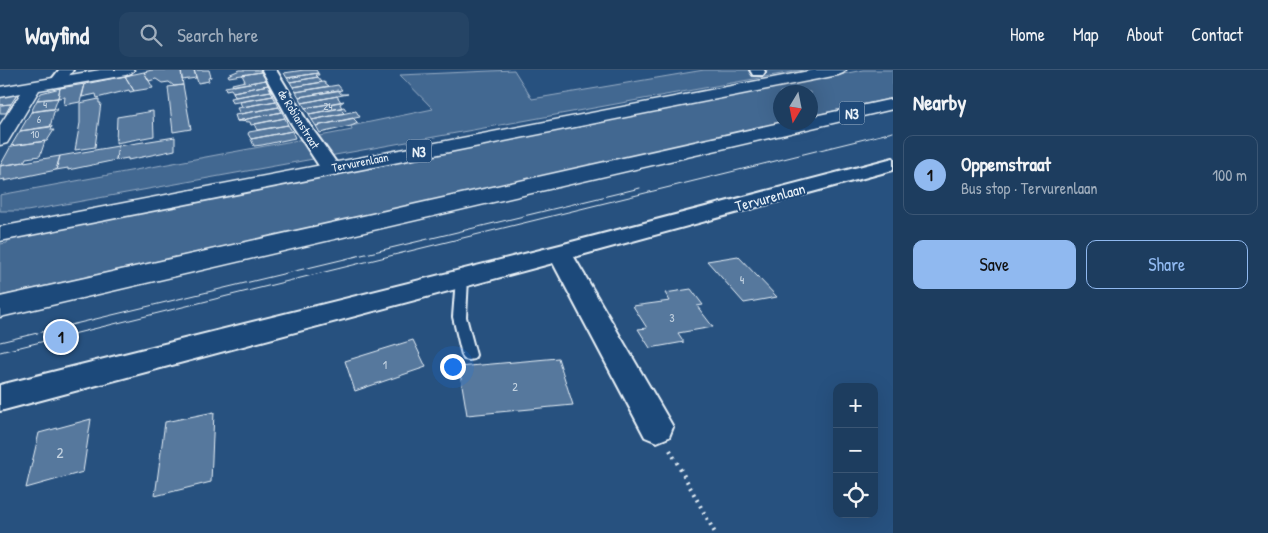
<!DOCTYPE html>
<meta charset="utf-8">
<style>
body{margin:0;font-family:"Patrick Hand",sans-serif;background:#254465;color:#f1f3f6}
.controls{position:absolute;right:15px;bottom:15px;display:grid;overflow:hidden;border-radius:10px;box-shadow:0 5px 20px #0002}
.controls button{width:45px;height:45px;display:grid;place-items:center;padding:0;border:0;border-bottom:1px solid #3b5674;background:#1d3d5f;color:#f1f3f6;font:25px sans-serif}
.compass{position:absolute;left:773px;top:15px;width:45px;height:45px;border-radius:50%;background:#1d3d5f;box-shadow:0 5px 20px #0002;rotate:190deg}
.you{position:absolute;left:452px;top:296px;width:18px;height:18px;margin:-12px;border:4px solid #fff;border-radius:50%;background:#1a73e8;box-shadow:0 0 0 8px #1a73e833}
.badge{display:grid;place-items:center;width:32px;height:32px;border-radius:50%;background:#90b9f0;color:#111;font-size:16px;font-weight:700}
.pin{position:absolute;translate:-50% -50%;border:2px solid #fff;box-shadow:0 1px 5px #0006}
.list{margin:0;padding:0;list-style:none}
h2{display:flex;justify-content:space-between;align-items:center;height:65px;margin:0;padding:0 20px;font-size:21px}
h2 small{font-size:16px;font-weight:400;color:#a0aebd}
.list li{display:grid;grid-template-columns:32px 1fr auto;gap:15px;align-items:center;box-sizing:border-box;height:80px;margin:0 10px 10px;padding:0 10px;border:1px solid #3b5674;border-radius:10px}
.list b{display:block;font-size:19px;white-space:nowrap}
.list p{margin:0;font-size:16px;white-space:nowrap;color:#a0aebd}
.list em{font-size:16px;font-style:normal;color:#a0aebd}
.actions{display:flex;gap:10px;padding:15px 20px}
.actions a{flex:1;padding:11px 0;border:1px solid #90b9f0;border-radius:10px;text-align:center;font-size:18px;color:#90b9f0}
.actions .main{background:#90b9f0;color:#111}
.icon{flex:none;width:28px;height:28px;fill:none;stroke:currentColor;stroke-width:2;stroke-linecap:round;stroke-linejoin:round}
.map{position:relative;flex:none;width:893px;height:463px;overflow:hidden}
header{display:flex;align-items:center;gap:30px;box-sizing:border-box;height:70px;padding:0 25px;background:#1d3d5f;border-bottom:1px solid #3b5674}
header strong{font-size:24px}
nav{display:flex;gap:28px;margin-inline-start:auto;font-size:18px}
.search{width:350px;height:45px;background:#254465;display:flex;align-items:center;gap:12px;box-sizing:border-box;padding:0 18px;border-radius:10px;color:#a0aebd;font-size:19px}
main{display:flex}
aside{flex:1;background:#1d3d5f}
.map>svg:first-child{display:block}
</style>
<header>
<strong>Wayfind</strong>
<div class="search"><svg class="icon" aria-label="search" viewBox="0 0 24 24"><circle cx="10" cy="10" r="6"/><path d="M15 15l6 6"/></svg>Search here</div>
<nav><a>Home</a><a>Map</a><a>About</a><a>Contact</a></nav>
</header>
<main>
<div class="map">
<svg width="893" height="463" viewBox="0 0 893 463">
<rect width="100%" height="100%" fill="#27517f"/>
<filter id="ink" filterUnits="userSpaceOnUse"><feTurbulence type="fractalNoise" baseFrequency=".02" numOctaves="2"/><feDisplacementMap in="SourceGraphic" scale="10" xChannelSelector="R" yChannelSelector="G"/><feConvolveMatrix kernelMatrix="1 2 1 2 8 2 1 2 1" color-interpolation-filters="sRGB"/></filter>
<g filter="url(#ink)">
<path fill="#436891" stroke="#96acc4" d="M514,0L532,29L704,0H803L27,141H0V125L352,60L351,56L433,39L400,5Z
M863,0H893V28L811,46L810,22H780L781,53L0,226V174L7,173L9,169Z"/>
<path fill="#57789d" stroke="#e8f1f8" d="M152,0H181L183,15L174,16L169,12L162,13L156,9L149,11L144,2Z
M181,0H194L196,8L182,10Z
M194,0H209L211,7L208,8L209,11L198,13Z
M240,0H260L261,2L229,7L228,5Z
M304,0H316L318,3L287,8L284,3Z
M144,2L153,18L134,21L125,6Z
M261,2L266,10L233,16L232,14L245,11L242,5Z
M318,3L319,5H316L318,7L290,12L287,8Z
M125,6L134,21L130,22L129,20L97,28L96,24L82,27L85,14Z
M318,7L322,12L293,17L290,12Z
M266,10L268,15L233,22L231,19L226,20L225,17Z
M324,12L329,16L296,22L293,17Z
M85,14L80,32L64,35L65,27L58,28L60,18Z
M183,15L191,59L173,62L168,17Z
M268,15L271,21L235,27L233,22Z
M338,15L342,20L299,27L296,22Z
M60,18L58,28L37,30L41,23Z
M338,20L341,24H348L302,33L299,27Z
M271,21L273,26L232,33L230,28Z
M12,25L16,26L11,34L0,35V27Z
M273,26L276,31L242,37L240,32Z
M337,26L341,32L305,38L302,33Z
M58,28L54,39L31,42L37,30Z
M99,29V33H101L95,77L75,80L80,53V33Z
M276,31L279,37L240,44L237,38Z
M344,31L340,34L342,38L309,44L305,38Z
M11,34L6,43H0V35Z
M279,37L282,42L237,51L235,45Z
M344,37L346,40L342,41L344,43L312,50L309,44Z
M49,39H58L54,42L50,57L20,61L31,42Z
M153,41L154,66L116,73L117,47Z
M356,41L360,47L316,56L312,50Z
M282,42L285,48L251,55L250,52L237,51Z
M285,48L288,55L257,60L254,54Z
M353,48L358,53L351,56L320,63L316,56Z
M288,55L292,61L251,69L248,64L249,62Z
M52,56L51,60H54L47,71L11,76L20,61Z
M292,61L295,68L262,75L254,76L251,69Z
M175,67V80L128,90V88L116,90L118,76Z
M45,71L40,86L26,88L24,92L0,96L11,76Z
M118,76L116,90L68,100V98L56,100L60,86Z
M60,86L56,100L4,111L5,109L0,110V96Z
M738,186L777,227L744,233L707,191Z
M691,219L703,235L697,236L713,257L678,263L684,272L650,278L638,259L647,258L633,236L670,231L665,223Z
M413,270L426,297L355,321L345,291Z
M558,288L573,335L467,345L459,297Z
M214,342L211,412L155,426L165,352Z
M91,349L83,402L26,418L39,363Z"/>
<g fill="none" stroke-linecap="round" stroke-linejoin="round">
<g stroke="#e8f1f8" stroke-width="4">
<path id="service" d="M462,204L468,208L466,247L476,285L474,289L469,290L464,289L462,285L453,247L456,208Z"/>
</g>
<g stroke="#e8f1f8" stroke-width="4">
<path id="minor" d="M59,0H73L62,16H52L49,13Z
M262,0H276L308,53L340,98L337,102L330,104L323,102L291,53Z
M750,0H764L765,2L763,5H753Z
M893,88V100L574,187L673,357L669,367L657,372L645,367L553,193L0,341V315L560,175Z"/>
</g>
<g stroke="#e8f1f8" stroke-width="3">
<path id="tertiary" d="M100,0H134L131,3L126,5L39,20L7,73L0,75V55L21,23L0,27V17Z"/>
</g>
<g stroke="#e8f1f8" stroke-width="3">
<path id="primary" d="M814,0H846L843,3L838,5L0,171V157Z
M893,29V39L0,247V227L784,52H810V47Z"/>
</g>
<path stroke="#e8f1f8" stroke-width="4" stroke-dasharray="2 5" stroke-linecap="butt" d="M670,380L715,463"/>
<use href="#service" fill="#1f4a7a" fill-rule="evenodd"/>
<use href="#minor" fill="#1f4a7a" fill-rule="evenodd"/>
<use href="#tertiary" fill="#1f4a7a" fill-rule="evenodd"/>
<use href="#primary" fill="#1f4a7a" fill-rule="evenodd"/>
<path stroke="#e8f1f8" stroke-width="1" d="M0,272L640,118
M0,282L893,62"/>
</g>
</g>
<g text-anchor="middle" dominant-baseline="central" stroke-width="4" stroke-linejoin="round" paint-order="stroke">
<g font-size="11" fill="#c4d3e1">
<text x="45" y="34">4</text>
<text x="328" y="36">24</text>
<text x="39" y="49">6</text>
<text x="35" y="64">10</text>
</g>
<g font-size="12" fill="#e8f1f8" stroke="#1f4a7a">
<text transform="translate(299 49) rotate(58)">de Robianstraat</text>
<text transform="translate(360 92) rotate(-11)">Tervurenlaan</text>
</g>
<g font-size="12" fill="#c4d3e1">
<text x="742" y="209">4</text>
<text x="672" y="247">3</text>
<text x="385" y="294">1</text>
<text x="515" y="316">2</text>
</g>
<g fill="#1f4a7a" stroke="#acbfd2" stroke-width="1">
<rect x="839.5" y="31.5" width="25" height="23" rx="4"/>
<rect x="406.5" y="69.5" width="25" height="23" rx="4"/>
</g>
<g font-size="14" font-weight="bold" fill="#e8f1f8">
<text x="852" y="43">N3</text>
<text x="419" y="81">N3</text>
</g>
<g font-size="15" fill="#e8f1f8" stroke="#1f4a7a">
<text transform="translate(770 127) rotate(-15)">Tervurenlaan</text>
</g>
<g font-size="15" fill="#c4d3e1">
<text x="60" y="382">2</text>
</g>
</g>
</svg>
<div class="controls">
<button>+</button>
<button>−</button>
<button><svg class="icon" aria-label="locate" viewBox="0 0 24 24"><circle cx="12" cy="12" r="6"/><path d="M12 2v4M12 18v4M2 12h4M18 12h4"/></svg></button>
</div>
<svg class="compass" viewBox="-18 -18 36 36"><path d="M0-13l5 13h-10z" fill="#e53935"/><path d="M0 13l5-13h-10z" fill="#a0aebd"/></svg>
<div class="you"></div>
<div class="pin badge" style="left:61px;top:267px">1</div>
</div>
<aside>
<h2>Nearby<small></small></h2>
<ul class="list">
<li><span class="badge">1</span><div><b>Oppemstraat</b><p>Bus stop · Tervurenlaan</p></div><em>100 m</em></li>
</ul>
<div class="actions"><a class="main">Save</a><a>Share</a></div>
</aside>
</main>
